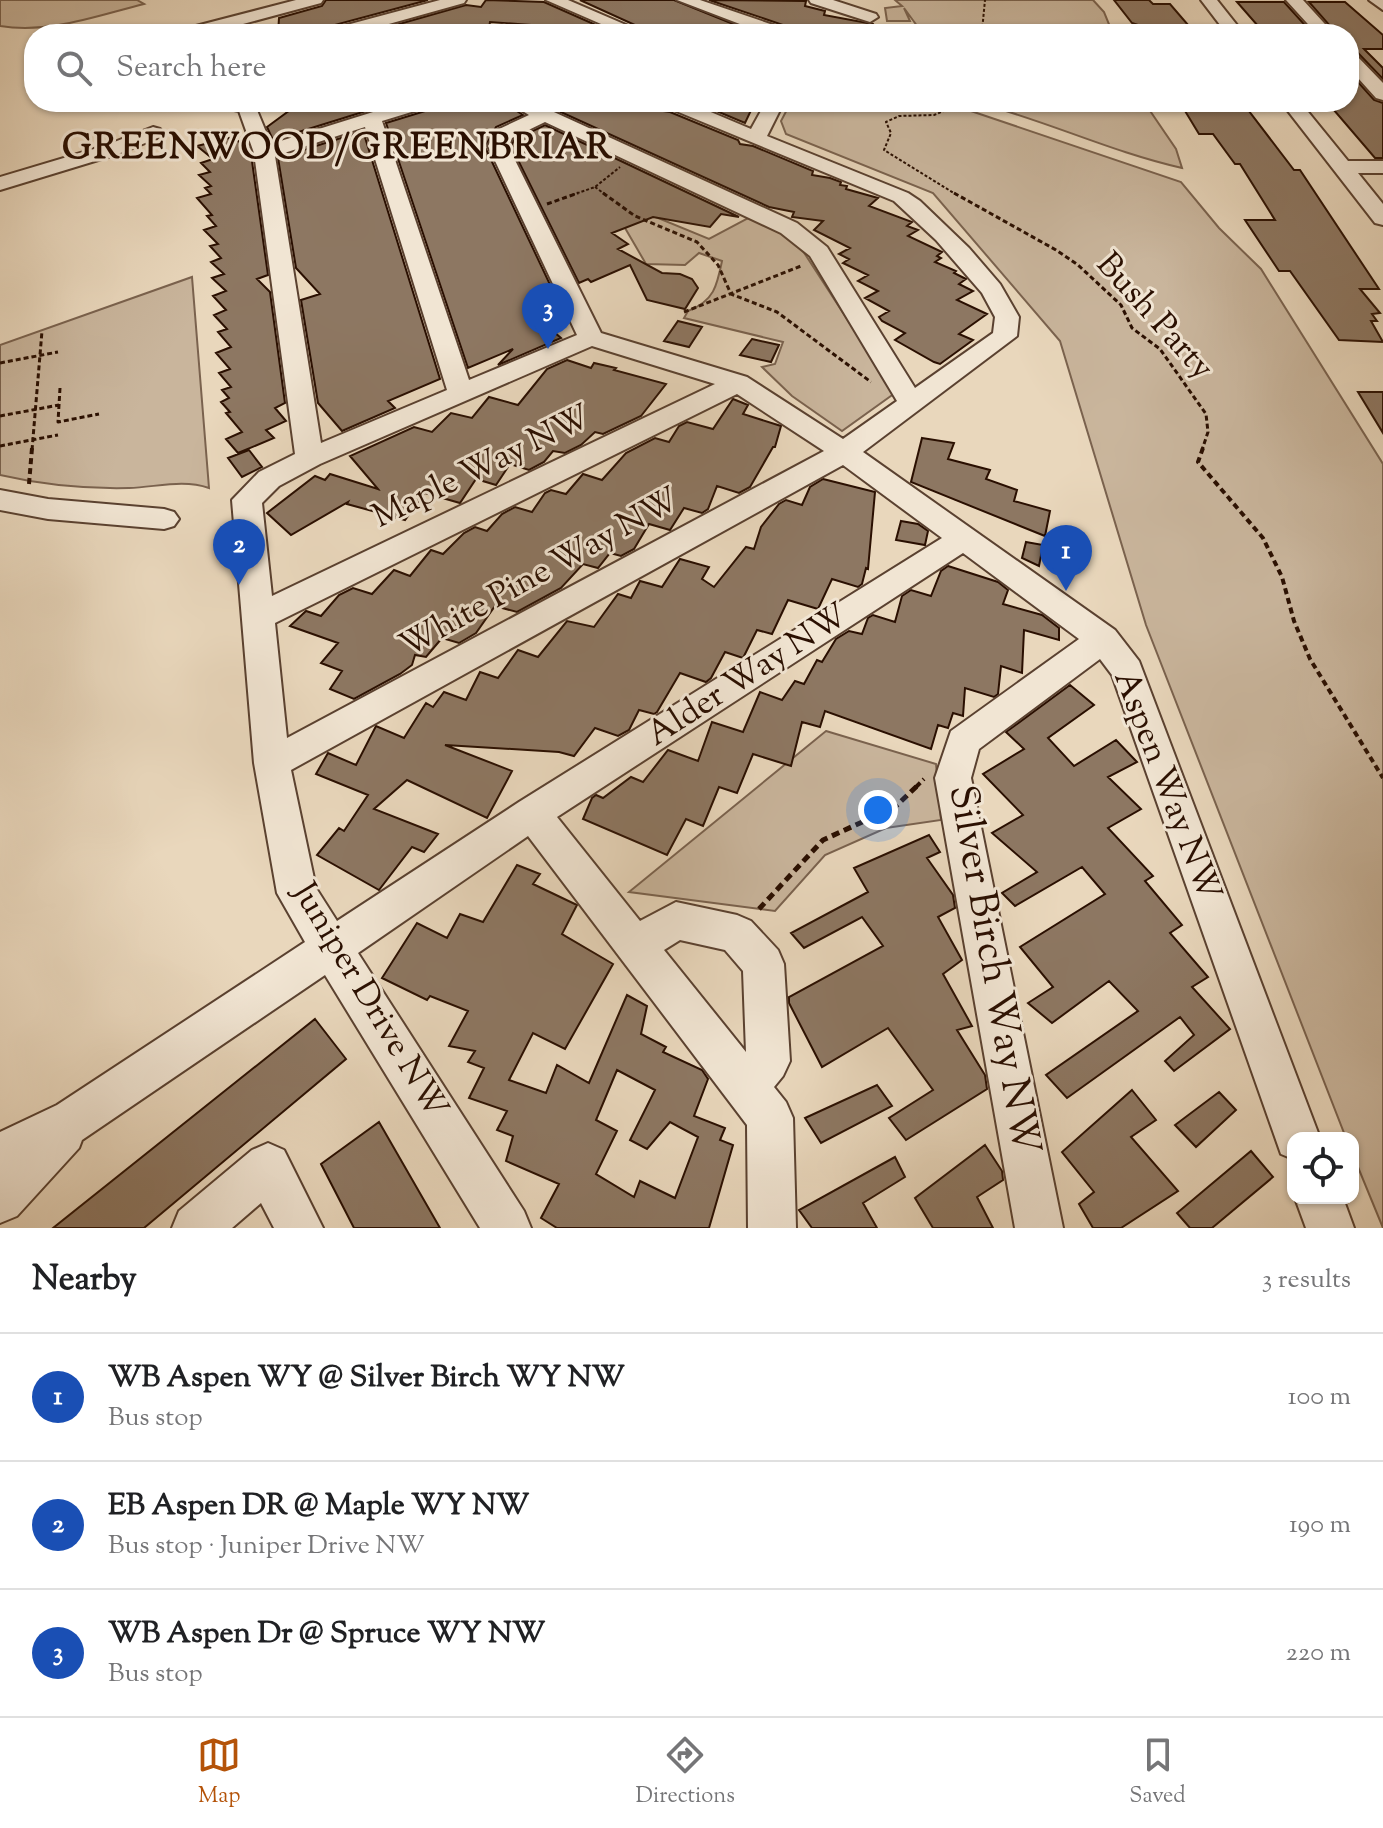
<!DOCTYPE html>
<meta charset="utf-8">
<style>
body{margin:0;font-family:"Sorts Mill Goudy",serif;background:#f6f6f6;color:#202124}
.controls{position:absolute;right:24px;bottom:24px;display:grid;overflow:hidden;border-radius:16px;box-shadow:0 2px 6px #0004}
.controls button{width:72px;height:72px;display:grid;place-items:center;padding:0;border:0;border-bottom:2px solid #e0e0e0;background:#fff;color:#202124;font:40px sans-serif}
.you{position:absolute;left:878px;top:810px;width:28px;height:28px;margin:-20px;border:6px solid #fff;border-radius:50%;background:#1a73e8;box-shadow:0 0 0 12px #1a73e833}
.badge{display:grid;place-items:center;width:52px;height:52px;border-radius:50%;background:#b45309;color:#fff;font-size:26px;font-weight:700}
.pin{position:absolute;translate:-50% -66px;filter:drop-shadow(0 2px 4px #0008)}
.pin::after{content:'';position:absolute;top:42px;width:28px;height:24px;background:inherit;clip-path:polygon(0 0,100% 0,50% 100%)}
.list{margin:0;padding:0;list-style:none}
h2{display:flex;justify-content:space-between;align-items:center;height:104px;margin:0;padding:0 32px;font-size:34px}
h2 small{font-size:26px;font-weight:400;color:#757577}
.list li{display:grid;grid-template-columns:52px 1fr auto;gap:24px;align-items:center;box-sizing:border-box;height:128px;padding:0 32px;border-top:2px solid #e0e0e0}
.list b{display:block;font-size:30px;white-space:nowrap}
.list p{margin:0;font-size:26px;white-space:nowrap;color:#757577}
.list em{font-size:26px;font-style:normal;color:#757577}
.icon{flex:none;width:44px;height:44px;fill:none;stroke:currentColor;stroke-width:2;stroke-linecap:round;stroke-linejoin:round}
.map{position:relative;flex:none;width:1383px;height:1228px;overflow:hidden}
.search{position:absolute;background:#fff;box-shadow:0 2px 6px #0004;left:24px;right:24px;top:24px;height:88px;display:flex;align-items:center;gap:20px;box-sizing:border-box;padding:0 28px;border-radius:32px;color:#757577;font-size:30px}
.sheet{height:488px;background:#fff}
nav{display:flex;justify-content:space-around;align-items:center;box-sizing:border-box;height:112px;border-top:2px solid #e0e0e0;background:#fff;font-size:22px;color:#757577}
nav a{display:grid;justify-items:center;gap:4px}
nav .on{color:#b45309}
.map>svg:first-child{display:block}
</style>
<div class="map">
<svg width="1383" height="1228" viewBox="0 0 1383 1228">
<rect width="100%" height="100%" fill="#e9d7bc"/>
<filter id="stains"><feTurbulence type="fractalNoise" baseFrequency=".0025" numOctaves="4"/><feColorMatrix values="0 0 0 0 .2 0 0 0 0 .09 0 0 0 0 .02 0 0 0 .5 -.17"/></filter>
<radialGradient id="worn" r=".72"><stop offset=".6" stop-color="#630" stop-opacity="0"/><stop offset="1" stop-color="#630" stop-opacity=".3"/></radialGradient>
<path fill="#c9b59c" stroke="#7a624e" stroke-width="2" d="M0,0H137L144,4C96,16 49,34 0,26Z
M895,0H1093L1104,12L1113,34H923L904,8L910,21H887L885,8L902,6Z
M791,102H927L968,110L1181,182L1219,228L1261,269L1383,464V1228L1353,1155V1138H1346L1146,625L1060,341L933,193L786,134L781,121Z
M975,102H1144L1176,149L1182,168C1111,152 1045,120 975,102Z
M607,197L709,239L750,217L788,234L803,251L895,393L842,431L792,396L762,367L775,364L783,342L684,318L688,311C714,301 717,286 722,261L699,253L685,265L646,264Z
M192,277L209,488C183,479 157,487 129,488C85,489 43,485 0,475V345Z
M826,731L936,764L941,820L886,828L825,855L775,911L629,892Z"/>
<path fill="#8d7762" stroke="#2a0f01" stroke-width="2" fill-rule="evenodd" d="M326,0H428L327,27L323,34H278L279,18L322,6Z
M486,0L544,2L614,33L546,34L548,32L542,31L546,26L490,22L489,28L480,34H364L466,5L481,7Z
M580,0H674L758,34L648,31Z
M709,0L806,1L805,6L825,11L824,15L873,24L872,34L793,32L789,27Z
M1114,0H1149L1153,4H1170L1195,33H1169L1163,25H1138L1132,23Z
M1237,2H1284L1313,34H1265Z
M1309,2H1345L1383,35V49H1364L1383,68V79L1357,52L1349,50V34H1337Z
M1349,72L1374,100L1383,103V158H1375L1327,102H1349Z
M301,102H395L273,140L267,127Z
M436,102L509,106L523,115L496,127L485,147L554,293L549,295L554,299L543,303L552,312L543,316L561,329L554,332L561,338L498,365L513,349L468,368L386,123L432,109Z
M646,102L642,108L670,112L738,140L740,144L753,146L813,171L812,175L830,178L841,182L840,185L847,186L846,189L878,198L869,206L912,222L907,226L918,230L908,236L942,252L937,256L941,258L935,262L956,271L954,273L966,279L959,284L973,291L957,300L987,314L959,334L973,340L940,364L934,362L895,340L905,333L882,321L879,317L889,311L865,298L878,291L858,281L868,275L843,263L849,259L839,254L850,248L814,230L823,221L792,217L794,212L769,207L541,103Z
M695,102H732L754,104L745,123Z
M1192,102H1242L1294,170H1300L1379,289H1360L1380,313L1372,314L1377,321H1371L1383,342L1339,340L1290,271H1279L1245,220H1275L1240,164H1235L1213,134H1199L1182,106L1195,107Z
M545,125L739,217L721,214L710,227L653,217L612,233L628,244L618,249L662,273L680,274L692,279L698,288L685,309L647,300L630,265L591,282L588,279L579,283L511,146L514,140Z
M363,131L440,379L388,401L395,408L342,431L318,403L301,300L320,294L296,268L278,158Z
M233,137L243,145L247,142L251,154L268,275L257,279L270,292L285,403L275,408L286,421L266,430L274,438L238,453L226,439L242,432L226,413L230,412L221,402L229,398L222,390L231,387L219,373L230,369L216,353L231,347L218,332L227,329L214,315L226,310L213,296L226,291L212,278L224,274L211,262L221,258L210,246L218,244L204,230L216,226L207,216L212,215L197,198L211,194L205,188L211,186L199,175L210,172L201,163L213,159L197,146Z
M678,321L702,327L689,347L664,341Z
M752,339L779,345L771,362L740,355Z
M567,360L591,368L594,363L616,368L614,370L666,384L641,416L603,434L595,432L581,445L565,453L553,451L544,462L529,470L510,464L496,485L476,479L460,503L425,493L405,520L347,504L348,502L291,535L267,513L315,476L325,480L330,474L378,489L350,456L414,427L432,432L451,413L472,418L489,397L518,405L547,369Z
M1358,392H1383V433Z
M733,399L748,405L743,414L781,426L775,447H773L750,487L739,493L717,486L708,509L702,513L684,508L670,530L649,524L634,549L621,556L610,553L598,568L583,564L561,588L517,612L495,606L476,633L459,643L442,638L426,657L415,655L412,665L400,674L354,699L330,689L342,671L321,663L338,643L290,626L306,611L321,616L339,595L353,588L372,594L394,570L410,576L431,550L443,554L464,533L475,527L487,531L502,514L515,507L532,512L545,493L551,490L566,494L583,474L602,480L626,453L655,438L669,442L679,426L687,422L713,429Z
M922,438L954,443L948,459L990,470L986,479L1017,490L1014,501L1050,511L1045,536L911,482Z
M249,450L262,467L242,477L228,458Z
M823,479L875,492L868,569L866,568L862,584L858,587L832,579L818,609L788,600L772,634L757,630L743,658L725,652L711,678L706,682L680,673L657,712L654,714L639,710L629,730L618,736L595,728L574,756L559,752L445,745L512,771L487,818L407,780L374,809L438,834L424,852L412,847L379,890L317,855L339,828L344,831L368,795L316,774L328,753L356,765L376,726L404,738L426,703L433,707L444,692L466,700L480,672L498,678L518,650L538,657L567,621L594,627L618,594L631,598L640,581L662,587L680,559L709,567L702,579L714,587L746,547L754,549L761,527L779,504L786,500L802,505L810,487Z
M901,521L918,524L928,531L925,545L896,540Z
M1026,542L1043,545L1039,566L1022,558Z
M948,566L998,582L1008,590L1003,604L1042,615L1059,628V640L1024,630L1022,673L1001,666L998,694L994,697L965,688L963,716L953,713L948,728L938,725L931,749L825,711L820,727L802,722L791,766L753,754L737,793L719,787L703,826L686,819L667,855L583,819L592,798L596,795L603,798L631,777L643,782L668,750L698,761L712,722L743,732L760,692L782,700L795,681L804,684L817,660L822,662L836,639L849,631L862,634L868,618L873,615L895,622L902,596L911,590L931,596L941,571Z
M1070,685L1094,705L1048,738L1074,766L1116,740L1137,762L1108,777L1141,809L1108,828L1153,876L1145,881L1182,925L1170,933L1208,977L1192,987L1230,1029L1174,1071L1165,1061L1194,1035L1180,1017L1067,1098L1046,1075L1138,1011L1109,981L1052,1023L1028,1003L1053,987L1020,947L1105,894L1082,867L1015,906L1002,893L1037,872L992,833L1023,815L983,774L1024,749L1006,732Z
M929,835L940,852L927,858L953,895L955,908L938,917L962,960L943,974L972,1026L957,1030L985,1075L987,1089L906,1140L889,1118L933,1090L888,1028L822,1067L789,1003V997L883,946L862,917L804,948L791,933L868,892L854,868Z
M517,865L540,874L533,884L577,905L562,934L613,964L565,1049L533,1033L509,1080L546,1093L557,1065L589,1083L627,995L647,1006L641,1034L666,1047L663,1052L702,1070L708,1079L694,1116L725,1128L720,1140L733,1145L709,1228H557L541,1218L559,1184L506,1161L513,1136L497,1130L507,1111L469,1098L484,1068L468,1062L475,1051L449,1046L468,1011L430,996L427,1000L382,978L417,923L447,938L460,914L483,922ZM617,1070L655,1090L630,1140L647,1149L670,1122L698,1137L675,1198L640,1181L634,1197L596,1174L617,1131L596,1120Z
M315,1019L346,1059L144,1228H53Z
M877,1085L892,1106L821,1143L805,1118Z
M1132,1090L1156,1120L1131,1137L1178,1191L1121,1228H1093L1079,1204L1094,1192L1062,1152Z
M1219,1092L1236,1110L1196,1147L1175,1125Z
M379,1122L440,1228H354L321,1164Z
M985,1145L1002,1171L1003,1180L977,1197L993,1228H933L915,1198Z
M1251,1151L1273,1177L1212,1228H1190L1177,1213Z
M895,1157L905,1177L863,1203L877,1228H812L799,1210Z"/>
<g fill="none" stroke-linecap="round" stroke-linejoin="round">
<g stroke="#5a4130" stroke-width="4">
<path id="minor" d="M296,0H323L321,3L206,34H188L192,27Z
M440,0H466L464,3L353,34H326L328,30Z
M546,0H568L647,34H624Z
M677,0H700L788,30L790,34H766Z
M809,0H833L876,14L878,17L870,22L811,3Z
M1201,0H1217L1244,34H1227Z
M1286,0H1303L1334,34H1317Z
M1369,0H1383V10Z
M504,25L521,34H483Z
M1349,53L1355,54L1383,83V100L1376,98L1349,68Z
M212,102L254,103L271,144L405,102H433L431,106L382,121L469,380L577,335L488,146L497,130L529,115L508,102H532L797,223L827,247L915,388L993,333L995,317L982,293L936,240L894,201L664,106L662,102H687L751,129L766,102H784L767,136L908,193L920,201L969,248L1000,284L1019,317L1017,336L863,452L1115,630L1139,661L1320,1138H1293V1159L1281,1154L1112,675L1100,659L979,749L971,778L1063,1228H1015L935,778L951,731L1079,639L963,553L557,817L640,921L676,902L737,915L751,921L778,950L784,964L790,1061L783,1076L774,1087L786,1102L793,1118L796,1228H748L747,1125L528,836L358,953L524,1211L531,1228H480L325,975L82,1140L79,1148L17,1216L0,1223V1132L57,1105L305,942L277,893L254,763L232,500L259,472L295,454L254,153L239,111L214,106ZM545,122L781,233L810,256L897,401L843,439L747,377L601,333L508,146L512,138ZM365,127L447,390L321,443L275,156ZM592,346L715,384L272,596L262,503L279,486L320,464ZM737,394L824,451L287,738L275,623ZM843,465L942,538L519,802L337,921L316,888L291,770ZM680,940L725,950L743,971L746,1052L664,950Z
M1281,102H1300L1348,161H1383V173H1358L1383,204V225L1375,223Z
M153,127L160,129L163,133L160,137L118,154L0,190V177L104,146Z
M0,490L48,499L164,509L174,512L179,519L174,526L164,529L48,519L0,510Z
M268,1143L284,1150L323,1228H274L261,1203L232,1228H172L179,1211L252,1150Z
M1295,1198H1343L1354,1228H1306Z"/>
</g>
<path stroke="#2a0f01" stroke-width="2" stroke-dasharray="3 2" stroke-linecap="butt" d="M977,34L982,31L985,0
M595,187L606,195
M572,195L595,187L620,167
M957,195L884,150L891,133L886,122L899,116L934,115L966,102"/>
<path stroke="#2a0f01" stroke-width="3" stroke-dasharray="5 3" stroke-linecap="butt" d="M603,193L635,216L697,242L718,265L731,294L777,312L871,382
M954,193L1056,250L1078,265L1121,305L1132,328L1160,349L1206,414L1208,432L1202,450
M547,204L578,193
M684,312L801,266
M0,363L58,352
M60,388L58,422L99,414
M0,416L59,405
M0,446L58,435
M32,450L42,331"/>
<path stroke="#2a0f01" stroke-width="4" stroke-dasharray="6 4" stroke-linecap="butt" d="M1203,448L1198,462L1263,538L1282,577L1294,621L1310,659L1383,778
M29,484L32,448
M916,787L924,779"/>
<path stroke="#2a0f01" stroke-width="5" stroke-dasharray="8 5" stroke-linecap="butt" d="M759,909L823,840L895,807L918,785"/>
<use href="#minor" fill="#f1e5d3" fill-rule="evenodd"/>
</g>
<g text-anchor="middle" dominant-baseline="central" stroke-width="6" stroke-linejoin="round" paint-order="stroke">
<g font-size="34" fill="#2a0f01" stroke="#f1e5d3">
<text transform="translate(1154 317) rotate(48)">Bush Party</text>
<text transform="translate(482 468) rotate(-26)">Maple Way NW</text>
<text transform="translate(540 574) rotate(-29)">White Pine Way NW</text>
<text transform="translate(748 676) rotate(-33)">Alder Way NW</text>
<text transform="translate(1166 786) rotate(69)">Aspen Way NW</text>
<text transform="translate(369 1001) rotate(59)">Juniper Drive NW</text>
</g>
<g font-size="36" font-weight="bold" letter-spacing="2" fill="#2a0f01" stroke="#f1e5d3">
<text x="338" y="149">GREENWOOD/GREENBRIAR</text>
</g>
<g font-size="40" fill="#2a0f01" stroke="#f1e5d3">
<text transform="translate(992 970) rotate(80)">Silver Birch Way NW</text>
</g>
</g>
<rect width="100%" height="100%" filter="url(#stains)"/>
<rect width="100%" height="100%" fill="url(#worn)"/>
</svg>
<div class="controls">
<button><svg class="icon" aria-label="locate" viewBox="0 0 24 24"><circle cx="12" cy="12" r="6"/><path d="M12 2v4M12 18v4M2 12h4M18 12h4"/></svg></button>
</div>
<div class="you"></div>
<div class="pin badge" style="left:1066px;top:591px;background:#1a4fb4">1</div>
<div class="pin badge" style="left:239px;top:585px;background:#1a4fb4">2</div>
<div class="pin badge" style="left:548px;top:349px;background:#1a4fb4">3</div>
<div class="search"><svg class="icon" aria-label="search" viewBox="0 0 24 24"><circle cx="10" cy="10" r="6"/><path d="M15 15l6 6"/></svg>Search here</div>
</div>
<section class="sheet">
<h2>Nearby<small>3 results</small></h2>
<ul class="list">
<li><span class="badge" style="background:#1a4fb4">1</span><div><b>WB Aspen WY @ Silver Birch WY NW</b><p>Bus stop</p></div><em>100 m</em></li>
<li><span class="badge" style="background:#1a4fb4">2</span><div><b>EB Aspen DR @ Maple WY NW</b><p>Bus stop · Juniper Drive NW</p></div><em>190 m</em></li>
<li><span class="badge" style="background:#1a4fb4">3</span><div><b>WB Aspen Dr @ Spruce WY NW</b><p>Bus stop</p></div><em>220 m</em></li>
</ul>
</section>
<nav>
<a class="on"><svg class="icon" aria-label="map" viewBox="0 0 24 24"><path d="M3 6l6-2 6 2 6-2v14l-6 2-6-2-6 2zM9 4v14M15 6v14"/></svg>Map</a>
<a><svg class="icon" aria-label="directions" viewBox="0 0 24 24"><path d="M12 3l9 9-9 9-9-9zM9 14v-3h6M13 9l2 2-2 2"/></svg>Directions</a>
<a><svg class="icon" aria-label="saved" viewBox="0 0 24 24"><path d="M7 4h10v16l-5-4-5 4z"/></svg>Saved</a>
</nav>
